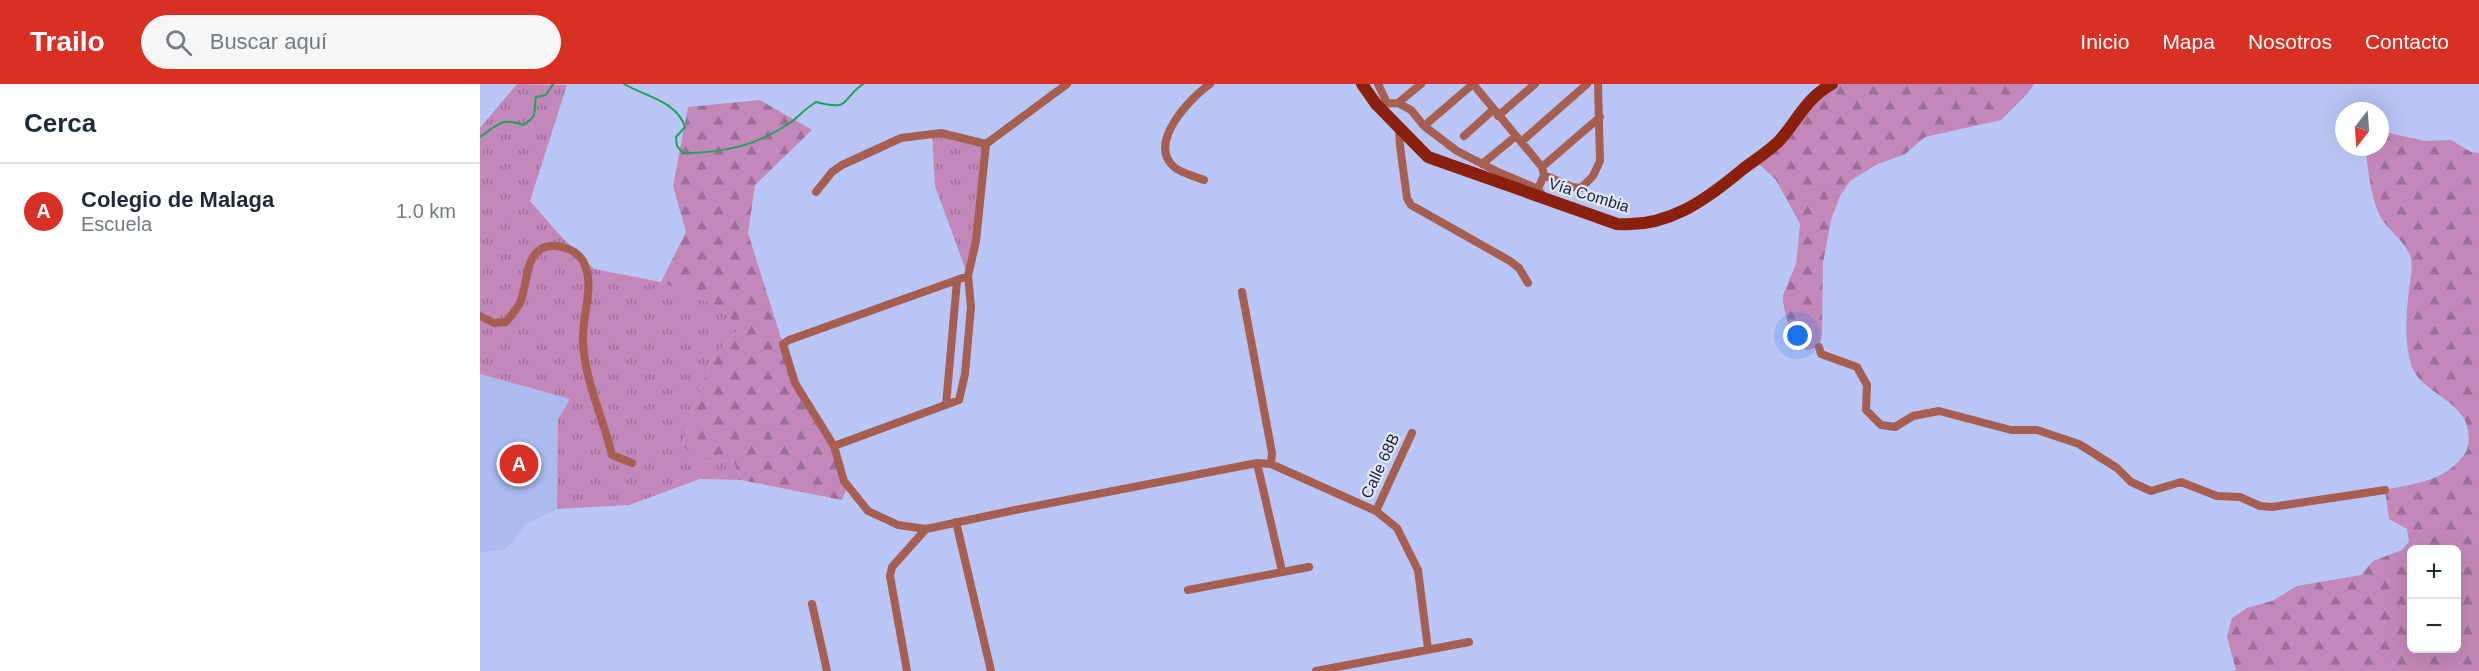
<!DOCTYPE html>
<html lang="es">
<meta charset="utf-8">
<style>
body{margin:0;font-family:Helvetica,sans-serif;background:#f6f6f7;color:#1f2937}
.controls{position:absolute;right:18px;bottom:18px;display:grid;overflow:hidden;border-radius:9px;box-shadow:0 6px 24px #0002}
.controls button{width:54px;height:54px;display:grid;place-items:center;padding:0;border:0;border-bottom:2px solid #e0e1e3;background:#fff;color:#1f2937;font:30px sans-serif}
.compass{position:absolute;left:1855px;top:18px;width:54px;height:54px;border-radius:50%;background:#fff;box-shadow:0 6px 24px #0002;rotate:197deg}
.you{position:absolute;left:1318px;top:252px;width:21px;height:21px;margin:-15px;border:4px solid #fff;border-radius:50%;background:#1a73e8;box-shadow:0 0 0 9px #1a73e833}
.badge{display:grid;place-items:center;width:39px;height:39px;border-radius:50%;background:#d93025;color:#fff;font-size:20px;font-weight:700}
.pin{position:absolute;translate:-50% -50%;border:3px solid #fff;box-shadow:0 2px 6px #0006}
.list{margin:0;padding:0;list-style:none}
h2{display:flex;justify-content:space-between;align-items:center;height:78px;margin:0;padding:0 24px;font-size:26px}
h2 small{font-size:20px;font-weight:400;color:#747a83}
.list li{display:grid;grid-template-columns:39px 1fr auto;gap:18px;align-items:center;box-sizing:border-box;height:96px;padding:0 24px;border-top:2px solid #e0e1e3}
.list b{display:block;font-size:22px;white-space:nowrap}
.list p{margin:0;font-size:20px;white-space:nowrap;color:#747a83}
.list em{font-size:20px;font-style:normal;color:#747a83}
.icon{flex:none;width:33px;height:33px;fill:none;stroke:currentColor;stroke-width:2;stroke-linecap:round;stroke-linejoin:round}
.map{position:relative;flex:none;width:1999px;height:587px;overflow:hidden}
header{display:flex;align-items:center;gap:36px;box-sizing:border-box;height:84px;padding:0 30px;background:#d93025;color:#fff}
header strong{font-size:28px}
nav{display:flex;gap:33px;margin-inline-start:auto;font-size:21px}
.search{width:420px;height:54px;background:#f6f6f7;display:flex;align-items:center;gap:15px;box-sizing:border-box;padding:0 21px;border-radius:33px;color:#747a83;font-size:22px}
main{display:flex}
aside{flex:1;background:#fff}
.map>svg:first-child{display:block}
</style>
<header>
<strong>Trailo</strong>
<div class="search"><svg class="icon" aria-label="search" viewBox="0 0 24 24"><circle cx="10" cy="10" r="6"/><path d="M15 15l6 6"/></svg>Buscar aquí</div>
<nav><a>Inicio</a><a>Mapa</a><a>Nosotros</a><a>Contacto</a></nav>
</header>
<main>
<aside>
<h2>Cerca<small></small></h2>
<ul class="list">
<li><span class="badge">A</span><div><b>Colegio de Malaga</b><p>Escuela</p></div><em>1.0 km</em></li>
</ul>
</aside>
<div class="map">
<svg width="1999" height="587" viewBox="0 0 1999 587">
<defs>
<pattern id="grass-tufts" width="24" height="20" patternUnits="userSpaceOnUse" patternTransform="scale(1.5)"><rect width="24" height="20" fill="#c288b9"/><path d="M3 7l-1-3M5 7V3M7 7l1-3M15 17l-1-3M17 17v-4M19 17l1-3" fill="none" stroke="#9d6f97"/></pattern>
<pattern id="forest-firs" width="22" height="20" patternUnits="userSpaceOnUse" patternTransform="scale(1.5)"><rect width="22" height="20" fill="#c288b9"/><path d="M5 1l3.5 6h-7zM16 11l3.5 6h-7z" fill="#9d6f97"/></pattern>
</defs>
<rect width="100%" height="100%" fill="#b9c6f5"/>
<path fill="#abbaef" d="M0,290L90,315L78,335L77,425L46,440L26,465L0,469Z"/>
<path fill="url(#grass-tufts)" d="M37,0L87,1L50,117L78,149L114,185L181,198L237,222L260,243L232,275L215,320L203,360L218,378L253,376L261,396L220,395L149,421L77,425L78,335L90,315L0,290V44Z
M452,49L506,60L488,192L455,102Z"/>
<path fill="url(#forest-firs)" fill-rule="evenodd" d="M1352,0H1554L1548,9L1521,36L1445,53L1425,70L1396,81L1370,97L1360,112L1351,136L1343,179L1342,251L1339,263L1327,266L1315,261L1310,250L1303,218V211L1316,180L1320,140L1296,96L1275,76Z
M280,16L332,46L275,101L268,149L313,292L354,362L368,402L362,416L261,396L253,376L218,378L203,361L215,320L232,275L260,243L237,222L181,198L206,148L193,102L208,23Z
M1900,47L1945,57L1971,56L1991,68L1999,69V587H1752L1756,586L1747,553L1752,534L1767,524L1792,517L1817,502L1881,491L1893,477L1922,466L1929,458L1927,445L1909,435L1905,406C1937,399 1969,397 1987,366C1999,317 1944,314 1932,283C1924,260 1926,230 1929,206C1930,197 1933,183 1931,174C1925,158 1913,150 1904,138C1892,123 1887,82 1886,63H1900ZM1932,466H1976V564H1932Z"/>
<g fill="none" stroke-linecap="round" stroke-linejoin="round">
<path stroke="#21a258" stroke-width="2" d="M144,0C164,12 197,17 205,43L196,53L197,62L203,69C244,69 275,62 310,39C319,32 326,24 336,18C372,27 359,17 383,0
M0,53C18,41 20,33 43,41C59,32 53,28 56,13L66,11L73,0"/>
<path stroke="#a55e50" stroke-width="8" d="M898,0L907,19
M993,0L1062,83L1064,91L1058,105
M918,19L941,0
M896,20L918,19L931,26L944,42L977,67L1018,88L1058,105L1065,115
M1018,32L1055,0
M944,42L993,0
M919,44L920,62L927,114L931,121L1030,177L1039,184L1048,199
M984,52L1013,26
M1041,58L1107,0
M1002,80L1036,52
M1062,83L1120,33
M1064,91L1092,103L1101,104L1113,92L1120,77L1118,0
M724,96C714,92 700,89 693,82C668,58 710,14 730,0
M336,108L352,88L362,81L421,54L461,49L506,60
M488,192L309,256L303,260L315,299L354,362L364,397L388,427L418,441L446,445L535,426L777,379L791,380L896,427L917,444L938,486L948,565
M762,208L792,369L791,380
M0,232L14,239L26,238C31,232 36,226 40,219C47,204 45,174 61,165C74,157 98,165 104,179C115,204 102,230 103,256C104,296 123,333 132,371L152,379
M1339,263L1341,270L1377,283L1387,301L1386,326L1401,341L1415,343L1433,332L1459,327L1531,346H1557L1599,360L1637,384L1651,398L1671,407L1701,398L1737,412L1760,413L1780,422L1792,423L1905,406
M466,321L477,197
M354,362L479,316L485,290L491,223L488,192L496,157L506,60L587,0
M777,379L802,487
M896,427L932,349
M476,438L511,587
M708,506L829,483
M332,520L347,587
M427,587L410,492L412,483L446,445
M836,587L989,558"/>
<path stroke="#8b200e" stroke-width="12" d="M882,0L896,20L948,73L1137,140C1188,144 1226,116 1263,85C1275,76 1289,67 1299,57C1317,37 1327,13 1352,0"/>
</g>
<g text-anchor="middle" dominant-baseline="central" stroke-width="4.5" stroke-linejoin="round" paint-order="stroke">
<g font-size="16" fill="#1c2132" stroke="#e2e8fb">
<text transform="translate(1109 111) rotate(17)">Vía Combia</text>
<text transform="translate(900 382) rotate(-65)">Calle 68B</text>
</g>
</g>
</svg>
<div class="controls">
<button>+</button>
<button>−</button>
</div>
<svg class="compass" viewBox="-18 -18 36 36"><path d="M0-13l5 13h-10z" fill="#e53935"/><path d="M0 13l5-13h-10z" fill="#747a83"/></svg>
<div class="you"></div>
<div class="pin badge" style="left:39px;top:380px">A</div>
</div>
</main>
